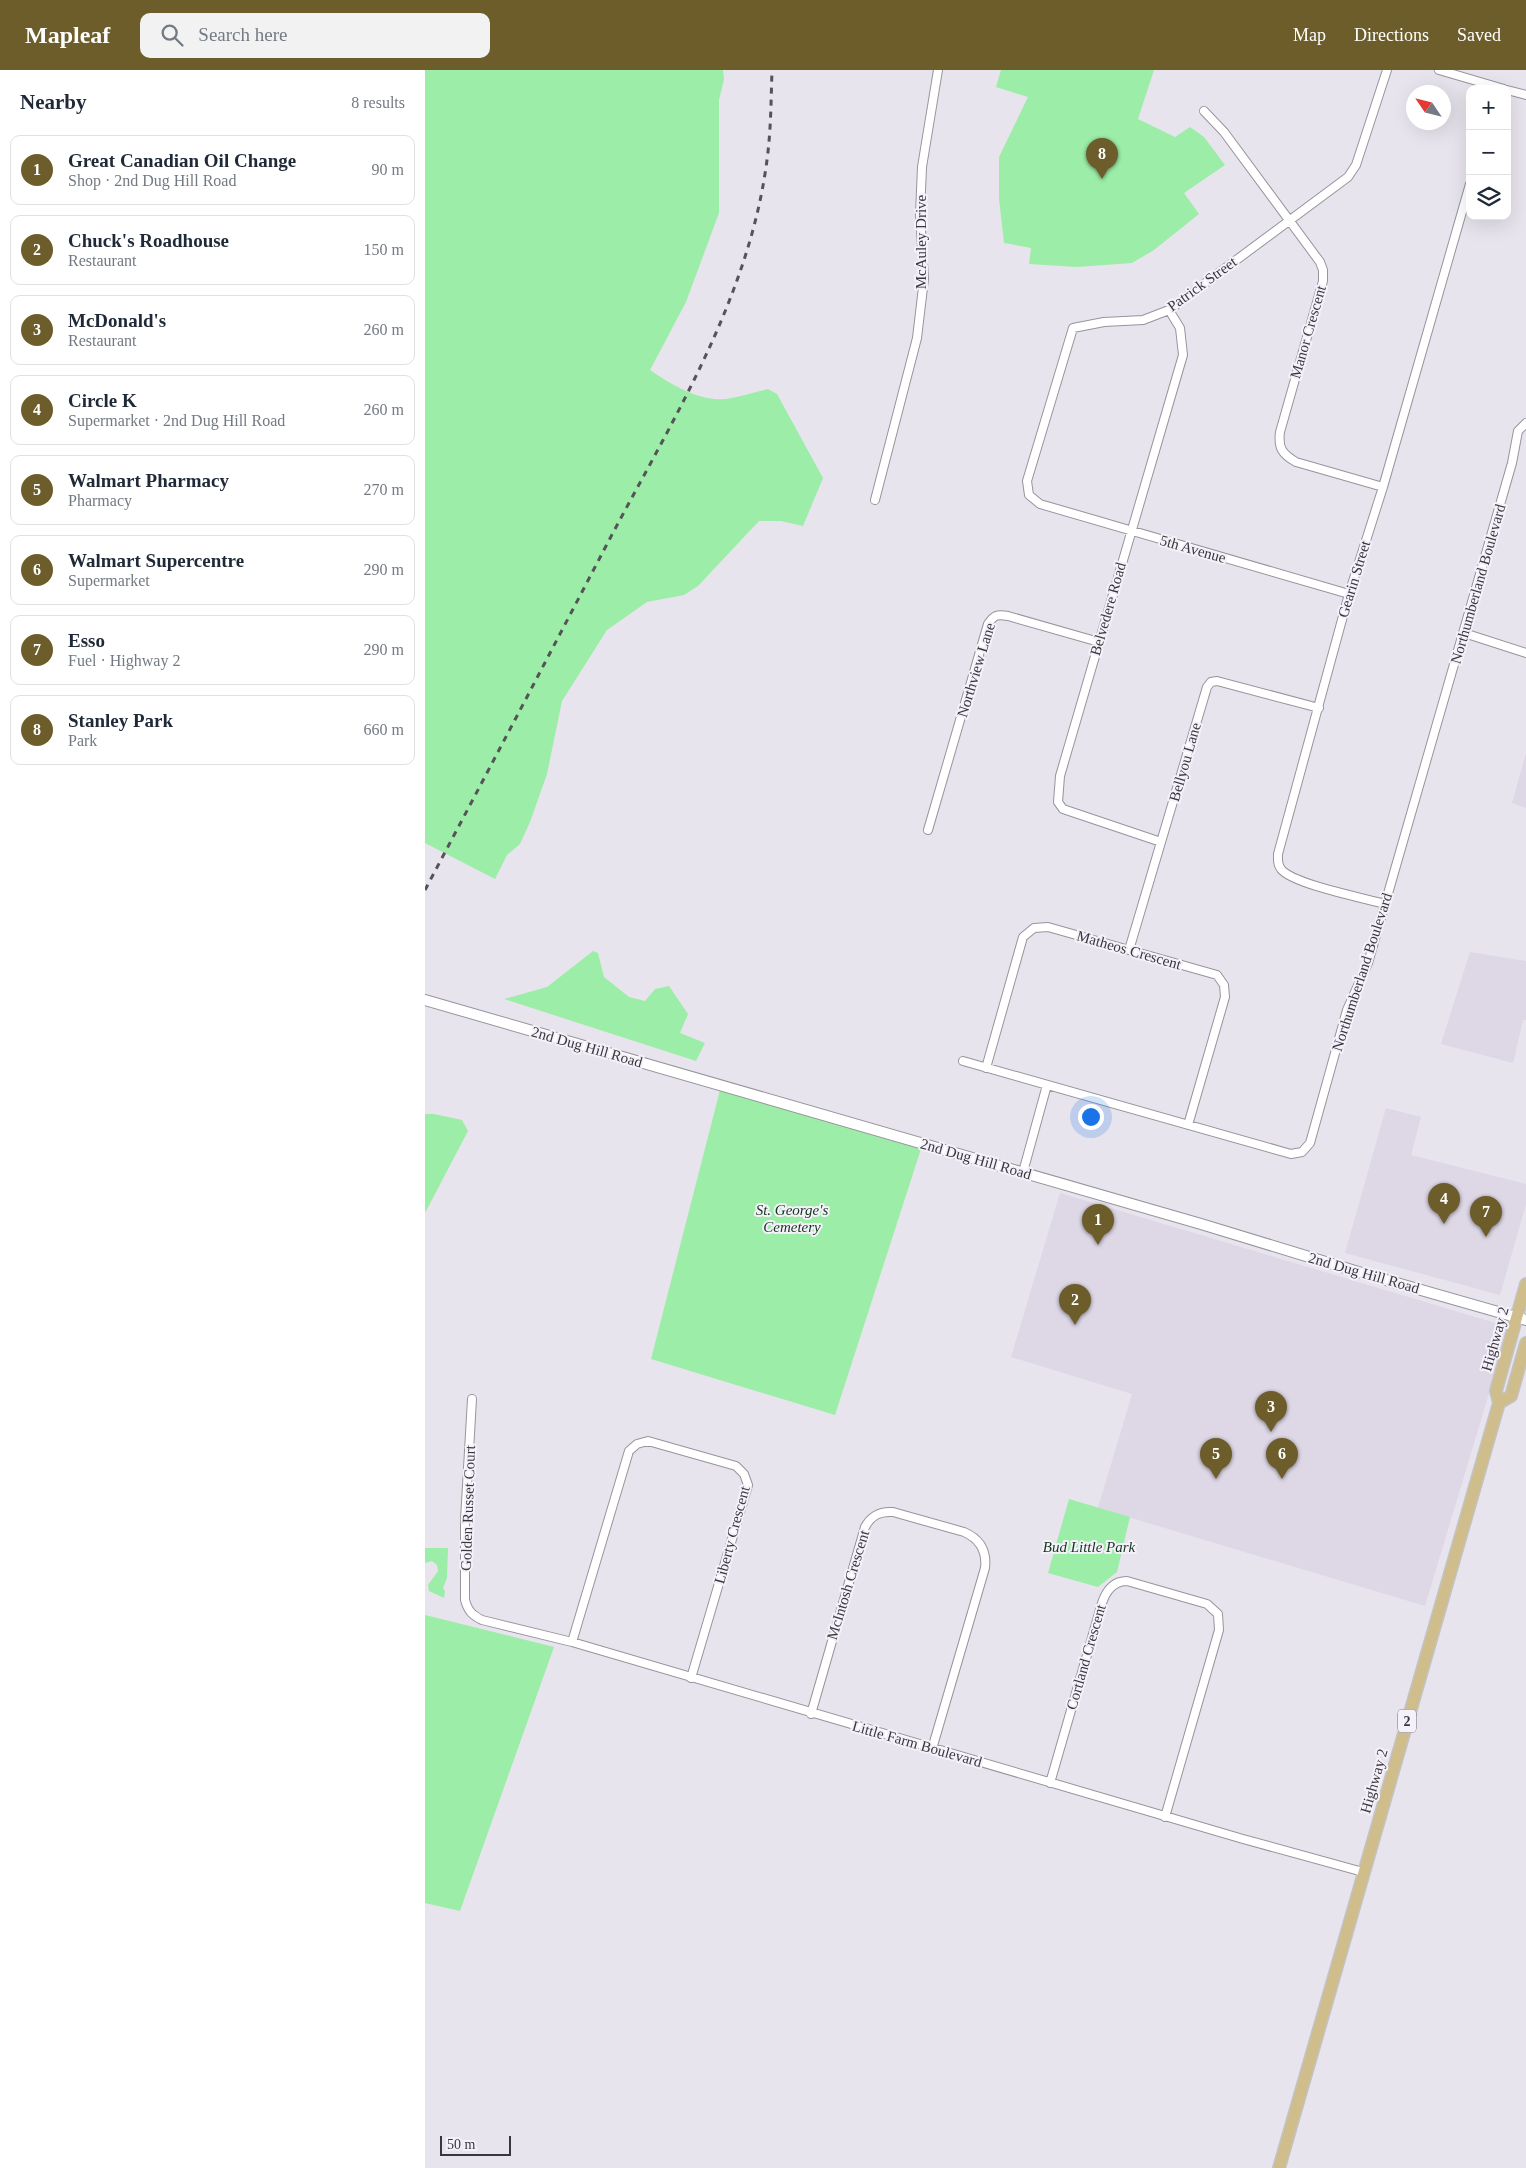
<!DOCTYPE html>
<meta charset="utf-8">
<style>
body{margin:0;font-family:Georgia,serif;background:#f2f2f3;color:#1f2937}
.controls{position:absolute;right:15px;top:15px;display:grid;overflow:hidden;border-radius:10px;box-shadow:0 5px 20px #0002}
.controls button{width:45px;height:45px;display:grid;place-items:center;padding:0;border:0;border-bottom:1px solid #e0e1e3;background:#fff;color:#1f2937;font:25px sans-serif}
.compass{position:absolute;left:981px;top:15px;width:45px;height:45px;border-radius:50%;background:#fff;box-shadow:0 5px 20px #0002;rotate:305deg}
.scale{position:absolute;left:15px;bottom:12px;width:71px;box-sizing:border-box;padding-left:5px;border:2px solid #38373a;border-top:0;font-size:14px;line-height:18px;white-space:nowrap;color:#38373a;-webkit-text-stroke:4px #f5f1fb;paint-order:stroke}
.you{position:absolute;left:665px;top:1046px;width:18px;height:18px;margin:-12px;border:4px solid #fff;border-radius:50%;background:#1a73e8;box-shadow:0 0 0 8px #1a73e833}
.badge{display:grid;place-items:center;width:32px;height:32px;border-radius:50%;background:#6d5d2a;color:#fff;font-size:16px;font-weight:700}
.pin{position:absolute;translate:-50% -41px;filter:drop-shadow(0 1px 2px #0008)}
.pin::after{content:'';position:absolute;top:26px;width:18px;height:15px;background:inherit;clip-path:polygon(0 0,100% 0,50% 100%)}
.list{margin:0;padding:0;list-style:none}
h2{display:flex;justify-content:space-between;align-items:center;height:65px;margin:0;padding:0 20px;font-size:21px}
h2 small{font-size:16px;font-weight:400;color:#747a83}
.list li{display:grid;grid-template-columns:32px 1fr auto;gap:15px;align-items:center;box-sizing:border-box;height:70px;margin:0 10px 10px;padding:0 10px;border:1px solid #e0e1e3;border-radius:10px}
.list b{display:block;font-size:19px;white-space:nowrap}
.list p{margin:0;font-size:16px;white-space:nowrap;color:#747a83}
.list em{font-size:16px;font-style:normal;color:#747a83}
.icon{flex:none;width:28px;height:28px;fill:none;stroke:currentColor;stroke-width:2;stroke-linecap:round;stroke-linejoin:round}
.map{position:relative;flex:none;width:1101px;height:2098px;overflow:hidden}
header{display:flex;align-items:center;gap:30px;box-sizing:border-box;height:70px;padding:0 25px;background:#6d5d2a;color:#fff}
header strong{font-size:24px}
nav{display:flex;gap:28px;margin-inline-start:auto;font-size:18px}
.search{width:350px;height:45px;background:#f2f2f3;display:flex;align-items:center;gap:12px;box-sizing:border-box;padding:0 18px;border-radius:10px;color:#747a83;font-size:19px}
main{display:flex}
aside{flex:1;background:#fff}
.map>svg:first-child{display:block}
</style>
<header>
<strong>Mapleaf</strong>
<div class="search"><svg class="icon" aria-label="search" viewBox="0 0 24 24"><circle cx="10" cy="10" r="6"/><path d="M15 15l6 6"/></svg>Search here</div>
<nav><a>Map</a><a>Directions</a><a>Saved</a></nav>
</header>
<main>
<aside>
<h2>Nearby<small>8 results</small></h2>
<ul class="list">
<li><span class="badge">1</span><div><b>Great Canadian Oil Change</b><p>Shop · 2nd Dug Hill Road</p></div><em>90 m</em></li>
<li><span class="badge">2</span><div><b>Chuck's Roadhouse</b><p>Restaurant</p></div><em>150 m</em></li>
<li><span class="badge">3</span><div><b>McDonald's</b><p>Restaurant</p></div><em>260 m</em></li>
<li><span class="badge">4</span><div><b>Circle K</b><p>Supermarket · 2nd Dug Hill Road</p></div><em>260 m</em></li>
<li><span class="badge">5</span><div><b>Walmart Pharmacy</b><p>Pharmacy</p></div><em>270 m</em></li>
<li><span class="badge">6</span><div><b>Walmart Supercentre</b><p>Supermarket</p></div><em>290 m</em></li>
<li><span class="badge">7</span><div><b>Esso</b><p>Fuel · Highway 2</p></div><em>290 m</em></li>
<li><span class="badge">8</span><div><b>Stanley Park</b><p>Park</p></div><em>660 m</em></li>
</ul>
</aside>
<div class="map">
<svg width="1101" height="2098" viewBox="0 0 1101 2098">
<rect width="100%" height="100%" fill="#e8e4ed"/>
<path fill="#ddd7e6" d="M1101,683V738L1087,733Z
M1045,882L1101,891V950H1098L1088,993L1016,974Z
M961,1038L996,1047L986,1085L1101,1114V1134L1075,1225L920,1183Z
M635,1123L1084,1257L1000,1536L673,1438L707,1324L586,1287Z"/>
<path fill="#9ceda7" d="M0,0H298L299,9L294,30V143L261,232L225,300C245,314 275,332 301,329C315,327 329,322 343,319L352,324L398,408L378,456L356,451H334L273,516L259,525L222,532L182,560L137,631L122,704L105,752L95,774L82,785L70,809L0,773Z
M576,0H729L713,49L750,67L765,57L779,67L800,95L759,123L774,144L729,180L707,193L652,197L604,194L606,178L579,173L574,129V87L603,27L571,17Z
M168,881L173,883L179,907L204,927L220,931L230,919L244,916L263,944L255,963L280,973L271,991L79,929L122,917Z
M295,1020L496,1079L410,1345L226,1289Z
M0,1044H9L37,1050L43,1061L0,1143Z
M644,1429L705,1447L692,1502L673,1517L623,1503Z
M0,1478H23L22,1508L18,1518L20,1521L19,1528L4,1521L3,1515L13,1501L12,1495L7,1491L0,1493Z
M0,1545L129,1577L35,1841L0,1833Z"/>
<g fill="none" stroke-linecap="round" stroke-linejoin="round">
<g stroke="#97949c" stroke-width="10">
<path id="street" d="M1014,0L1079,19
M1082,20L1101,25
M779,41L799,62L895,192L898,200V211L855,362C853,378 857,384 871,392L958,417
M450,430L492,268L499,209L495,144L497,97L513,0
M924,524L615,434L604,425L602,411L648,258L679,252L718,250L744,240L923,107L931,95L962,0
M1039,563L1101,583
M503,760L563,554C569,545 572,544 583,546L674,572
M736,772L638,739L633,732L635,706L758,285L755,258L744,240
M960,834C939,828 867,814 856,799C852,794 853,789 853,784L924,524L958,417L1045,114
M704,880L782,617L786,612L792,611L894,638
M538,991L866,1084L877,1082L885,1073L922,940L943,893L1087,393L1093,361L1101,353
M561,998L598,867L609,858L623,857L792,905L799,915L800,927L763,1055
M598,1102L622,1015
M47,1329L40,1450V1530C43,1541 47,1545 57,1550L147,1572L818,1769L938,1802
M147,1572L204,1381L212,1374L223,1371L311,1396L319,1404L323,1415L266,1608
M386,1644L440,1457C446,1446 454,1441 468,1442L539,1462C555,1469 562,1481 560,1498L507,1679
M625,1713L677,1533C681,1521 688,1511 702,1511L782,1534L793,1544L794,1560L740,1747"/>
</g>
<g stroke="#97949c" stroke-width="12">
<path id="secondary" d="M0,930L776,1154L940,1204L1101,1250"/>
</g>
<g stroke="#c3c3c4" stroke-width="14">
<path id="primary" d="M1074,1333L1086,1326L1101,1273
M854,2098L1074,1333L1071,1321L1101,1214"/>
</g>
<use href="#street" stroke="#fff" stroke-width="8"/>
<use href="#secondary" stroke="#fff" stroke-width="10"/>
<use href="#primary" stroke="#cfbd8c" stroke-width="11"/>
<path stroke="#555357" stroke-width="3" stroke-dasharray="6 6" stroke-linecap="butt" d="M0,820C61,705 121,591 181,476C245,354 324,230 342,90C346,60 346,30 347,0"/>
</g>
<g text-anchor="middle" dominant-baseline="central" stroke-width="4" stroke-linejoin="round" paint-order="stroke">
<rect fill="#f5f1fb" stroke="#716f74" stroke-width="1" x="973" y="1639.5" width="18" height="23" rx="4"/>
<g font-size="14" font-weight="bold" fill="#38373a">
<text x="982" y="1651">2</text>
</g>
<g font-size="15" fill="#38373a" stroke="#f5f1fb">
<text transform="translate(496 172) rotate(-90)">McAuley Drive</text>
<text transform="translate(777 214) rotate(-36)">Patrick Street</text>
<text transform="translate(883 262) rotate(-74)">Manor Crescent</text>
<text transform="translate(768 479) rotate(16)">5th Avenue</text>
<text transform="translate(929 509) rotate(-73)">Gearin Street</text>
<text transform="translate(1053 514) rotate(-74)">Northumberland Boulevard</text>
<text transform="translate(683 539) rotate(-74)">Belvedere Road</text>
<text transform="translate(551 600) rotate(-73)">Northview Lane</text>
<text transform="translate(760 692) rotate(-74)">Bellyou Lane</text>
<text transform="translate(704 880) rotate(16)">Matheos Crescent</text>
<text transform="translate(937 902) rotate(-72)">Northumberland Boulevard</text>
<text transform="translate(162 977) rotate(16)">2nd Dug Hill Road</text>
<text transform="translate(551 1089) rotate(16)">2nd Dug Hill Road</text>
<text transform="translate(939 1203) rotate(16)">2nd Dug Hill Road</text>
<text transform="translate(1070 1269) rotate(-74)">Highway 2</text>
<text transform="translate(43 1438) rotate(-88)">Golden Russet Court</text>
<text transform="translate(307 1465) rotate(-75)">Liberty Crescent</text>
<text transform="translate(423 1515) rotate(-73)">McIntosh Crescent</text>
<text transform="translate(661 1587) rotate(-74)">Cortland Crescent</text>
<text transform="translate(492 1674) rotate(16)">Little Farm Boulevard</text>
<text transform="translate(949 1711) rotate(-74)">Highway 2</text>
</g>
<g font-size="15" font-style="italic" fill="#13351a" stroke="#f5f1fb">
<text x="367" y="1140">St. George's<tspan x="367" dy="17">Cemetery</tspan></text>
<text x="664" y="1477">Bud Little Park</text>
</g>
</g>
</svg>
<div class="controls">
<button>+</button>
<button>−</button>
<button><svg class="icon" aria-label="layers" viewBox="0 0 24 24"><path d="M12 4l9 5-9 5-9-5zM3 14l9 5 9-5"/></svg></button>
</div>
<svg class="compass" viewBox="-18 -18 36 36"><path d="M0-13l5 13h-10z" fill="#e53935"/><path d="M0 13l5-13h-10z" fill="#747a83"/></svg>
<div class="scale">50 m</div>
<div class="you"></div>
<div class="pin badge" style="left:673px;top:1175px">1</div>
<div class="pin badge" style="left:650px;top:1255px">2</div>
<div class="pin badge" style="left:846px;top:1362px">3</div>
<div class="pin badge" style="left:1019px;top:1154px">4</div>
<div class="pin badge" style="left:791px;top:1409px">5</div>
<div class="pin badge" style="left:857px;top:1409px">6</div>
<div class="pin badge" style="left:1061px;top:1167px">7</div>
<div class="pin badge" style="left:677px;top:109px">8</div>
</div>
</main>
